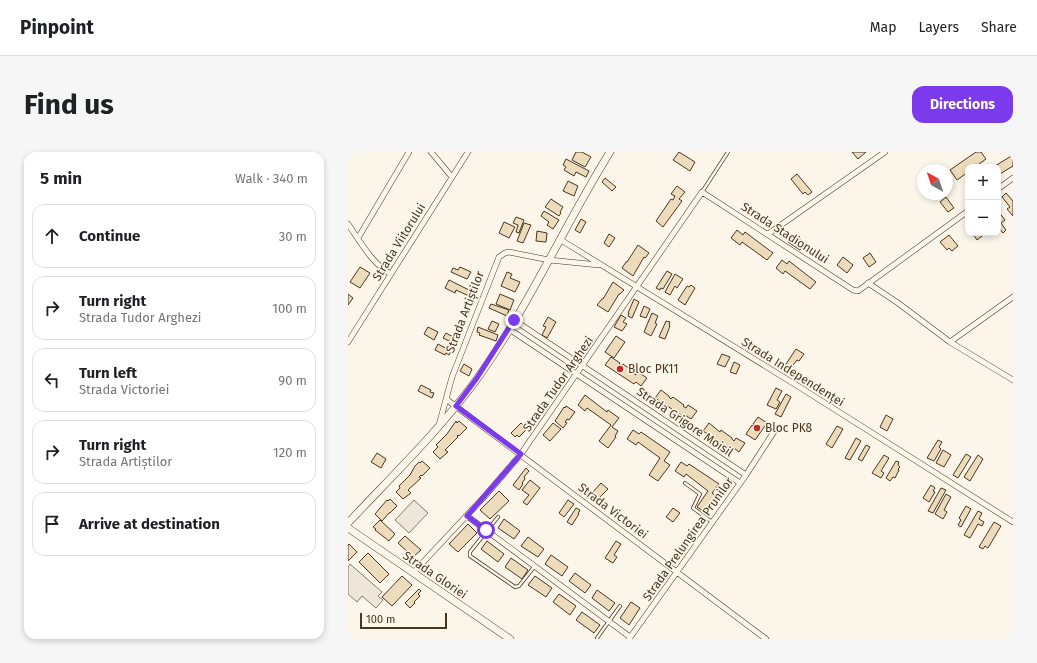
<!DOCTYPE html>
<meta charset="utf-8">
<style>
body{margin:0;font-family:"Fira Sans",sans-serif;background:#f6f6f6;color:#202124}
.controls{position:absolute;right:12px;top:12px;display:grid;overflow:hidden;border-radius:8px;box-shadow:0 2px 6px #0003}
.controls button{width:36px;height:36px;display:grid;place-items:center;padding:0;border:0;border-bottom:1px solid #e0e0e0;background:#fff;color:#202124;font:20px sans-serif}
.compass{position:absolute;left:569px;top:12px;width:36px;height:36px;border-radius:50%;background:#fff;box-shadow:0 2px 6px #0003;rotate:320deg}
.scale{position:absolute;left:12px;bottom:10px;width:87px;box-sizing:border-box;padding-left:4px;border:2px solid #4a3520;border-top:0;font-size:11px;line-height:14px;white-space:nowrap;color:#4a3520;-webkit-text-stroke:3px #fbf6e9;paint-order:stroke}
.stop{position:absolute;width:12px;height:12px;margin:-9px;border:3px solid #7c3aed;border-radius:50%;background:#fff}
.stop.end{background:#7c3aed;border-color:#fff;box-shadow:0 1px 4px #0008}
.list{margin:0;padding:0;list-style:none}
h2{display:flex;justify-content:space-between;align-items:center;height:52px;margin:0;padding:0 16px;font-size:17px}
h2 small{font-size:13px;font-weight:400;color:#757577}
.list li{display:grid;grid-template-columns:26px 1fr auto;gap:12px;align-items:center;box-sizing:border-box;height:64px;margin:0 8px 8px;padding:0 8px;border:1px solid #e0e0e0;border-radius:12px}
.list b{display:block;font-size:15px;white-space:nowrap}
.list p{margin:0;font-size:13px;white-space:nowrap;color:#757577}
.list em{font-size:13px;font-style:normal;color:#757577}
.icon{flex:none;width:22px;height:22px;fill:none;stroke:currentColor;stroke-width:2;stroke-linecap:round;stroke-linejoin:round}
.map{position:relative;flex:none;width:665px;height:487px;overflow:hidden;border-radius:12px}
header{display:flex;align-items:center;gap:24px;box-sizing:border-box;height:56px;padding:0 20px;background:#fff;border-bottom:1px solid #e0e0e0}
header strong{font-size:19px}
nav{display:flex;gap:22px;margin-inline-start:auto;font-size:14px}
.intro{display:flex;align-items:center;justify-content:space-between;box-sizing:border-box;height:96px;padding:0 24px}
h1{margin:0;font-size:28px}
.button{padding:10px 18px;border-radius:12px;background:#7c3aed;color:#fff;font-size:14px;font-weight:700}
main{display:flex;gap:24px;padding:0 24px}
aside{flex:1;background:#fff;border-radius:12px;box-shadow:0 2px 6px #0003}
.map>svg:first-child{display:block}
</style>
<header>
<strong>Pinpoint</strong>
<nav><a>Map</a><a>Layers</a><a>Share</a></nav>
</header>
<div class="intro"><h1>Find us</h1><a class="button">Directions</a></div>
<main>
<aside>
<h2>5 min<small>Walk · 340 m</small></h2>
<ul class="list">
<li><svg class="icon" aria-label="ahead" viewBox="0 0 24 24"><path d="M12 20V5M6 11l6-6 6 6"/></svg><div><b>Continue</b></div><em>30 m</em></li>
<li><svg class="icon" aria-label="right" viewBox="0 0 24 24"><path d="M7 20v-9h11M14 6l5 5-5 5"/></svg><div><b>Turn right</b><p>Strada Tudor Arghezi</p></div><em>100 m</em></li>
<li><svg class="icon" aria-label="left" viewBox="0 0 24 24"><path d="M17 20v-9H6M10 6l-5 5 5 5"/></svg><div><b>Turn left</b><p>Strada Victoriei</p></div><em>90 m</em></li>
<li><svg class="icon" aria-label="right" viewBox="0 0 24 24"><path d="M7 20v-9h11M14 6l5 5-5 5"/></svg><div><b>Turn right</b><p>Strada Artiștilor</p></div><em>120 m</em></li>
<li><svg class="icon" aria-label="arrive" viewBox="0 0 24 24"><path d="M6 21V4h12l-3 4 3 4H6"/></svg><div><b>Arrive at destination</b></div></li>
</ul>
</aside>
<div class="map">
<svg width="665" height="487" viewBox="0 0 665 487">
<rect width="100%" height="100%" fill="#fbf6e9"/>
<path fill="#ede6d9" stroke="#887966" d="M66,348L80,361L61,381L47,368Z"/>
<path fill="#ede7d9" stroke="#887966" d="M2,412L34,440L30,444L35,448L28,456L14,444L9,450L0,442V415Z"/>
<path fill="#ecdcbc" stroke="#4a3520" d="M228,0H234L243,5L237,15L224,8Z
M331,0L347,10L342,19L325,8Z
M504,0H518L510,7Z
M628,0H633L638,7L627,15H620V20L609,28L602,18Z
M665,3V14L652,22L650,19V15L647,14Z
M218,7L241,19L238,25L228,20L226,24L216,18L218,15L215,13Z
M449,22L464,40L460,43L457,40L455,42L443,27Z
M257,26L268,35L264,39L254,30Z
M220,29L230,34L226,44L215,39Z
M329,34L337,40L331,47L334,49L315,75L308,69L323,47L325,48L327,44L323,42Z
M658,41L665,49V64L659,57L662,55L654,45Z
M598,45L606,56L600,60L592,50Z
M203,47L215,55L212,60L213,61L211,64L197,55Z
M196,59L211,68L205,77L199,73L201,70L193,64Z
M650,59L657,68L653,71L658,78L655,81L650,75Z
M168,65L176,68L171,81L168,80L170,73L165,71Z
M233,67L238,70L232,81L227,78Z
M156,70L167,75L161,86L151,81Z
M176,71L183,73L175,91L169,89Z
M389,78L395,83L397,80L425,101L419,108L394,90L392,93L383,86Z
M189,79L199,81L198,90L188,89Z
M626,81H638L629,88L625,82Z
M261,82L267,86L261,95L256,91Z
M445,83L457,91L452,98L440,90Z
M601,83L610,94L604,99L601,96L599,98L592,90Z
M290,93L301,101L297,106L296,105L285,124L274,116L278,110H279Z
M522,101L528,110L521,115L515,106Z
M495,105L505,113L499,121L489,113Z
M434,108L439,112L441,109L468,130L462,137L437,119L435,122L428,116Z
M12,115L22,121L12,136L2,130Z
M112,115L123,120L119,127L103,120L105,116L110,118Z
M319,119L324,122L315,137L313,136L312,138L308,136Z
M159,120L164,122L162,126L172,130L167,140L153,134Z
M327,122L335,127L329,136L327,134L322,143L317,140Z
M101,128L123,139L121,144L108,138L107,141L97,136Z
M265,130L276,138L272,142H271L260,160L249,153L254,147H255Z
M343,133L347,136L337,153L330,148L339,134L341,135Z
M0,142L5,146L0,153Z
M152,142L166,148L162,158L148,152Z
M286,147L291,150L284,166L280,164L281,161H280Z
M143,152L161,158L159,164L141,156Z
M296,154L302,157L298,166L292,164Z
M304,161L310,164L307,171L309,172L303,184L296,180Z
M273,163L278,166L275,170L279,172L274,179L266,175Z
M200,165L208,170L199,186L194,183L198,175L195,174Z
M144,169L151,172L147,180L140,177Z
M318,169L322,170L321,173L322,174L317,187L311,185Z
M80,175L90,180L86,188L76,182Z
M130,175L150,183L148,189L131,183L132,181L129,180Z
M98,181L107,186L105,191L95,186Z
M268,184L277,190L266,206L257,200Z
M90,192L103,199L101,203L98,201L97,203L87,198Z
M448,197L456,202L451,209L449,208L441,218L436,215Z
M374,202L382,205L377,215L369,212Z
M263,205L272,211L271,212L274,214L275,212L286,220L285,221L288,223L290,220L299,226L293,234L288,230L286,232L257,213Z
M386,210L392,213L388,222L382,220Z
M116,212L124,217L121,224L112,219Z
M73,233L83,238L82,240L86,241L84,246L70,239Z
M428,236L434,239L429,248L432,250L428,257L419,253Z
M313,238L321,244V245L323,247L325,245L336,253L335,254L338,256L340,253L349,259L343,267L337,263L336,265L307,246Z
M438,242L443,245L433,265L427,262Z
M237,243L259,260L260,258L271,266L264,275L270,279L267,284L268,285L260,296L251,289L263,273L239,256L237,259L230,253Z
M218,254L227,260L221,268L219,267L217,270L219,271L215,276L207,269L216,255L217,256Z
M538,263L545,267L539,279L532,275Z
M410,265L419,271L407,288L398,282L404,273L406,275L407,273L405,272Z
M108,269L109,271L111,269L119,276L111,284L110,283L109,284L110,285L97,298L100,300L92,307L85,300L90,295L88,293L99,282Z
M173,271L179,277L171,285L169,283L167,285L163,281Z
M205,271L213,277L202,289L195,283Z
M361,271L372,280L373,278L384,286V287L386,289L388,286L397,291L391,300L386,296L384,298L355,279Z
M489,274L495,277L484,296L478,292Z
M285,278L291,282L293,280L322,300L316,309L322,313L310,329L301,323L312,306L290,290L288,293L279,287Z
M508,286L513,289L502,308L497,306Z
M590,288L594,290L591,295L593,297L586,309L579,306Z
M518,293L522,295L514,309L510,307Z
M595,298L603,303L596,315L588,311Z
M29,301L38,307L33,316L23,310Z
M618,302L623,305L610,326L605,323Z
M536,303L541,306L533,319L536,321L533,326L524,321Z
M630,303L635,307L622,329L616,325Z
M74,309L82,316L74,324L73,323L71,325L73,326L60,338L63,341L55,347L48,340L52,336L51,334L62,323L67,314L71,310L72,311Z
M548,309L551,310L550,313L552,315L550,317L551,318L547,326L545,325L542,329L538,326Z
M333,310L339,314L341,312L371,332L364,341L370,345L358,361L349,355L360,339L338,322L336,325L327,319Z
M178,316L181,319L176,325L177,327L174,331L175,332L171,338L165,333Z
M182,328L192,336L179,353L175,350L181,343L174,338Z
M253,331L260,337L251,346L245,340Z
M583,333L587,336L585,339L587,340L581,350L575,346Z
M593,336L598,338L585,361L580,359Z
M151,339L161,349L142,367L132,358Z
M598,342L603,345L596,358L599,360L595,367L587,362Z
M42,347L49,354L42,361H41L34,369L27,362L39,348L40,349Z
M220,348L226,352L216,365L211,361Z
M618,354L623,357L613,375L610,373L613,368L611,366Z
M228,356L232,358L230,362H231L224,373L219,370Z
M325,356L332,361L325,370L318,365Z
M630,359L634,361L631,367L636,370L634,374L630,372L622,386L616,383Z
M156,367L172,379L166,387L150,376Z
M32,368L47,382L41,389L27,378L28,377L25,375Z
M646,370L653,374L640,396L637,394L635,397L631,395Z
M120,372L129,381L110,400L101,392Z
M57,384L73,398L65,405L50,391Z
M180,385L196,397L190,405L173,394Z
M139,389L156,402L150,410L133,397Z
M268,389L273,392L266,403L269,405L265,411L257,406Z
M1,392L9,400L0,409V393Z
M20,401L41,422L32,431L11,410Z
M203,403L220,415L214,424L197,412Z
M163,406L180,418L174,427L157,415Z
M227,421L243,433L237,441L221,429Z
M54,424L64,433L44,454L34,445Z
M187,424L204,436L198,445L180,433Z
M71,437L73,439L70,442L72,444L66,450L67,451L62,456L57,451Z
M249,438L267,451L261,459L244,446Z
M211,442L228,454L222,463L205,450Z
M283,450L292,456L281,473L272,466Z
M234,460L252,473L246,481L228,468Z"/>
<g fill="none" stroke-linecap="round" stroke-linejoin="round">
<g stroke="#4a3520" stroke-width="4">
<path id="lane" d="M354,40L380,0
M337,331L352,342L345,356L364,370
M150,365L122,400V404L167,435L171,434L186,415
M249,486L272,454"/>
</g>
<g stroke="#4a3520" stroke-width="6">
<path id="street" d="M83,0L104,25
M650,37L665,26
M0,72C11,88 25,113 43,122
M420,82L537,0
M10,86L61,0
M213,88L453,236L665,370
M520,131L550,151L602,190L665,228
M166,168L398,323
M161,177L392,331
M0,190L120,0
M602,190L665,145
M98,247L418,487
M91,273L104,225L151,105L157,101L161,100L201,108L251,113
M119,364L282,485
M65,421L136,345L173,302L354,40L505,138L510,139L620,59
M281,487L398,323L427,278"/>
</g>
<g stroke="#4a3520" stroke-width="8">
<path id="secondary" d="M0,371C44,324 91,279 129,227C180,156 216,74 262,0
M0,376L162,487"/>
</g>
<use href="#lane" stroke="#fbf6e9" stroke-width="2.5"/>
<use href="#street" stroke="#fbf6e9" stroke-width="5"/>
<use href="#secondary" stroke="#fbf6e9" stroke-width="7"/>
</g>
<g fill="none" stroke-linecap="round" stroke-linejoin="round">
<path stroke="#7c3aed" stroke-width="5" d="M138,378L119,364L173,302L108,254L129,226L166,168"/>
</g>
<g fill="#c62828" stroke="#fbf6e9" stroke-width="1.5">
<circle cx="272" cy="217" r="4"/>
<circle cx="409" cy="276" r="4"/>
</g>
<g text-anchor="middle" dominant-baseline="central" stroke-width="3" stroke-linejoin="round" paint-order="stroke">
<g font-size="12" fill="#4a3520" stroke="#fbf6e9">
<text transform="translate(437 81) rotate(33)">Strada Stadionului</text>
<text transform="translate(51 90) rotate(-58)">Strada Viitorului</text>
<text transform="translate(117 160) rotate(-69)">Strada Artiștilor</text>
<text transform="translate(445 220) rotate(32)">Strada Independenței</text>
<text transform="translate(210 232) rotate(-55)">Strada Tudor Arghezi</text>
<text transform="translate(337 270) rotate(34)">Strada Grigore Moisil</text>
<text transform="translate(265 359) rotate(37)">Strada Victoriei</text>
<text transform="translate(340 387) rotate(-55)">Strada Prelungirea Prunilor</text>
<text transform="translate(87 423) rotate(34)">Strada Gloriei</text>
</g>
<g font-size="12" fill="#4a3520" stroke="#fbf6e9" text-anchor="start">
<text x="280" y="217">Bloc PK11</text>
<text x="417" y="276">Bloc PK8</text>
</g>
</g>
</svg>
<div class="controls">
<button>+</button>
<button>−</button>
</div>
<svg class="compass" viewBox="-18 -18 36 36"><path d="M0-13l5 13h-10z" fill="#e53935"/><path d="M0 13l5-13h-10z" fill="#757577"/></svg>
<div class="scale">100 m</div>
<div class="stop" style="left:138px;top:378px"></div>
<div class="stop end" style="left:166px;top:168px"></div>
</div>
</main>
